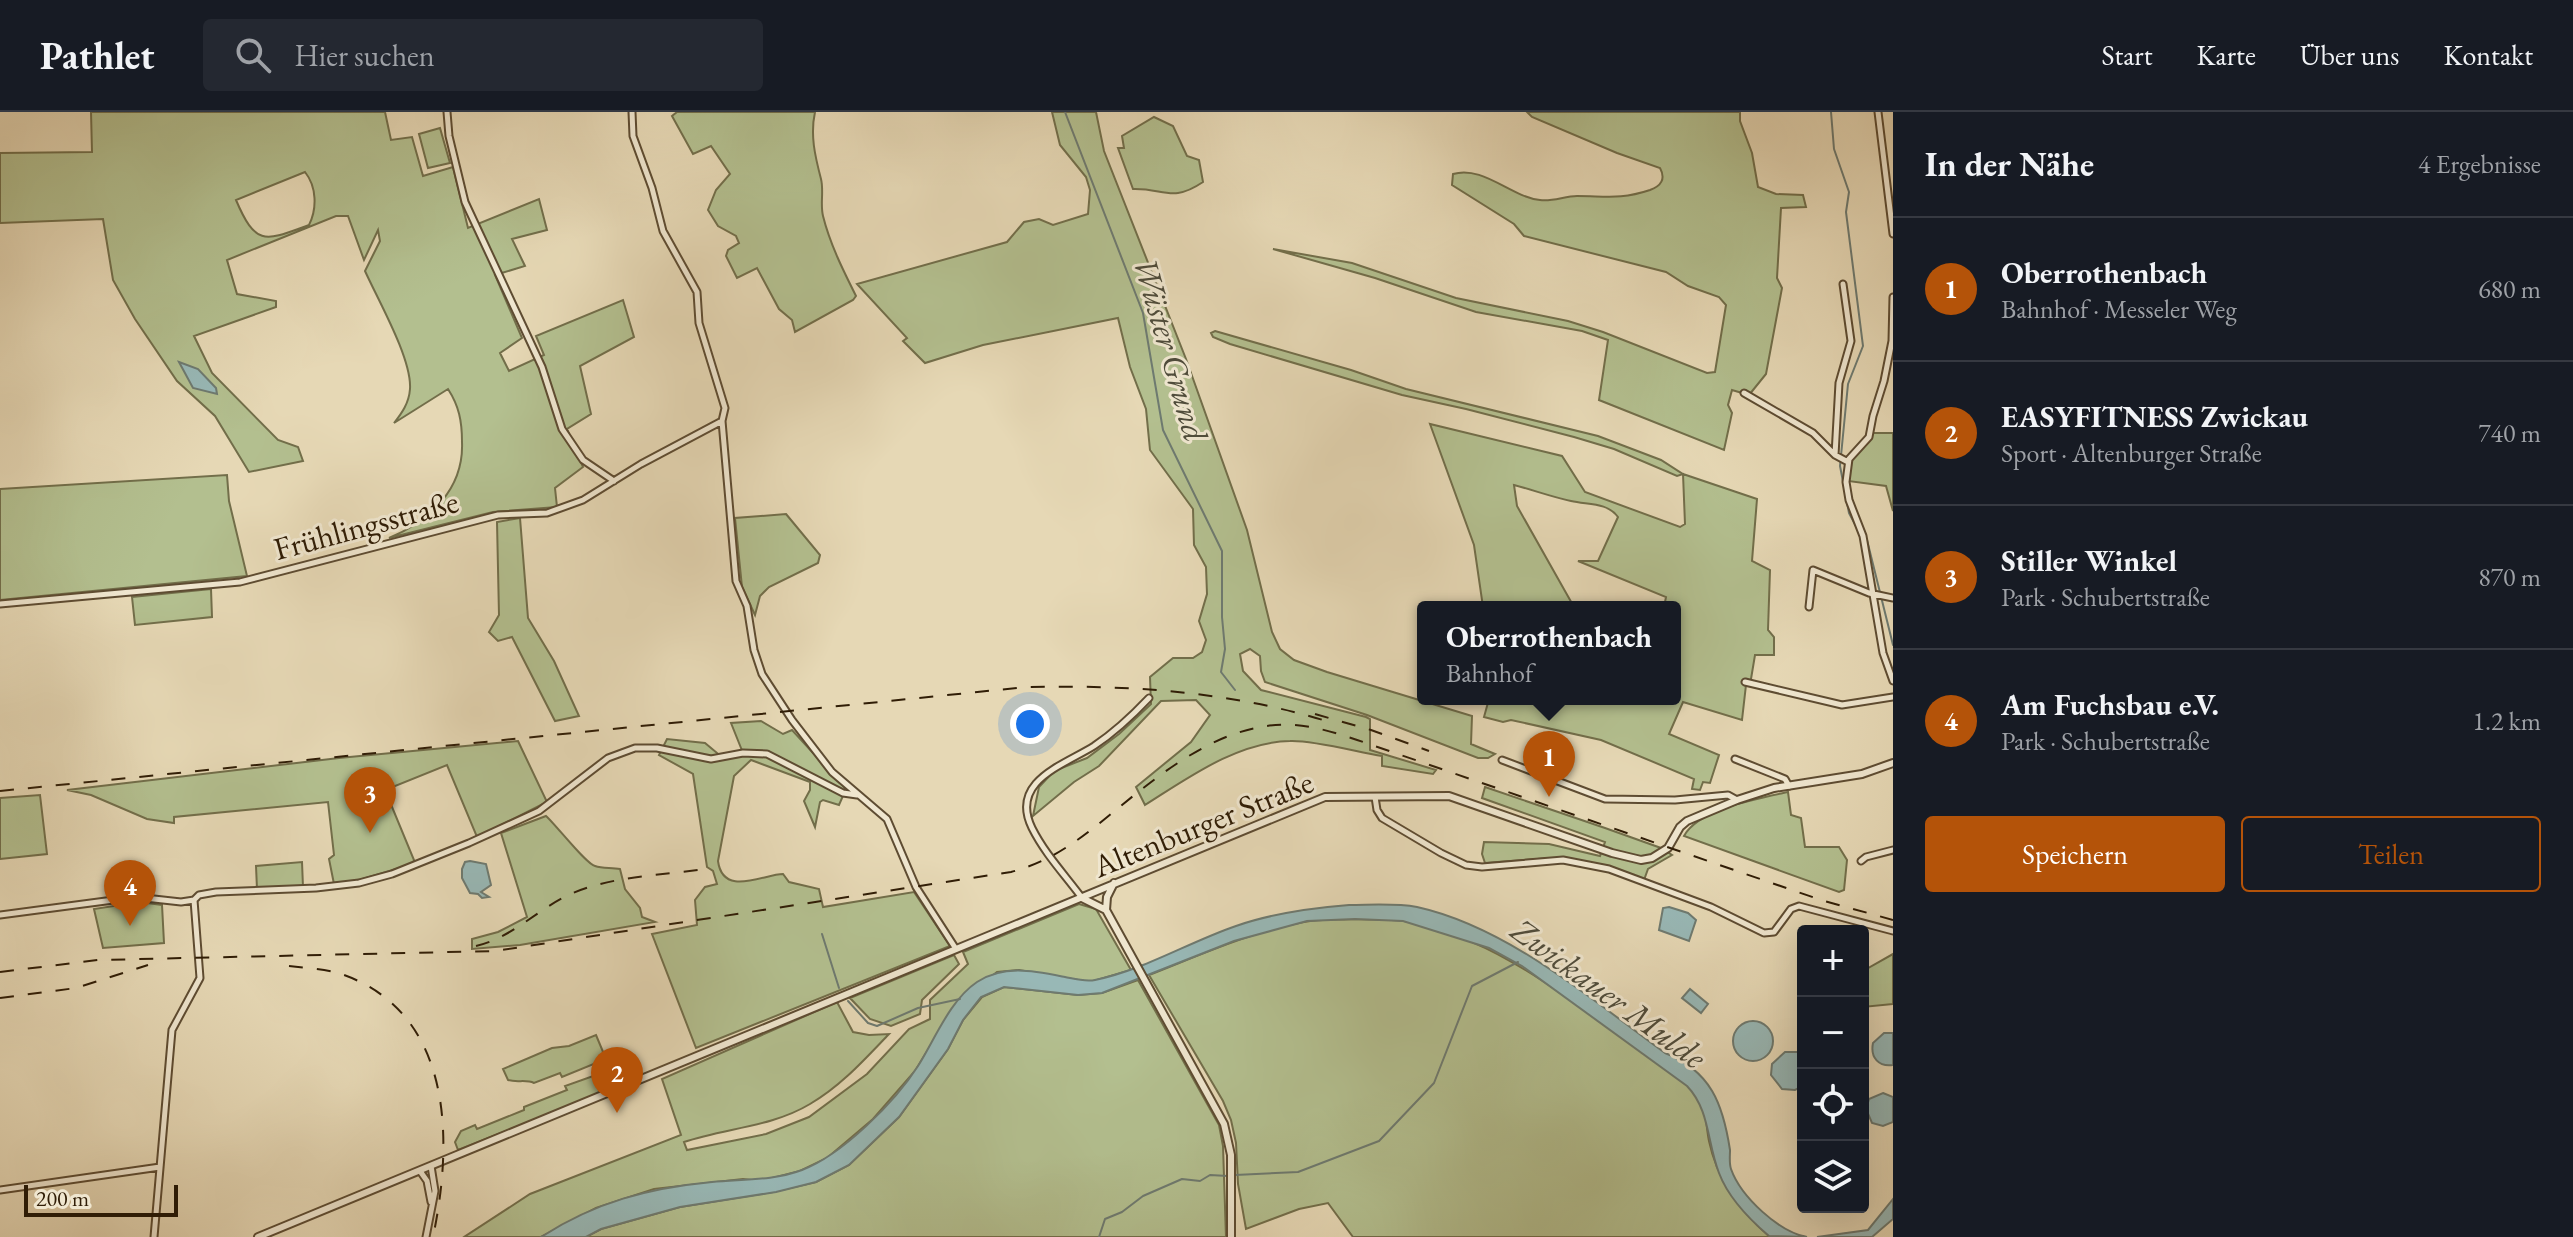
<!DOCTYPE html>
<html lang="de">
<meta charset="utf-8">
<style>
body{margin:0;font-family:"EB Garamond",serif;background:#242831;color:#f1f3f6}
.controls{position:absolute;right:24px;bottom:24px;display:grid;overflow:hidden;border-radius:8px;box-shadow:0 8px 32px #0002}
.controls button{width:72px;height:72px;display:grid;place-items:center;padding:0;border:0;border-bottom:2px solid #363941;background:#171b24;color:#f1f3f6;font:40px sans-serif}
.scale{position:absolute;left:24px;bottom:20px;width:154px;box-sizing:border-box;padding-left:8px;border:4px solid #301d06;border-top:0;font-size:22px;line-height:28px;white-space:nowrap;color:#301d06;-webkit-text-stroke:6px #efe6cf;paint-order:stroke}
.you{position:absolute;left:1030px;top:612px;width:28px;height:28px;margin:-20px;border:6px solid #fff;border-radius:50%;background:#1a73e8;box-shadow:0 0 0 12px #1a73e833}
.badge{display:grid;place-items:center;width:52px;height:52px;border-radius:50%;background:#b45309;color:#fff;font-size:26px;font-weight:700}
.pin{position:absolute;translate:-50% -66px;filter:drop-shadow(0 2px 4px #0008)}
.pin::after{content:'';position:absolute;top:42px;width:28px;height:24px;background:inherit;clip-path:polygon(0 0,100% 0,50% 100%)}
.popup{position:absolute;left:1417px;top:489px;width:264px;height:104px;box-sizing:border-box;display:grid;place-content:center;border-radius:8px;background:#171b24;filter:drop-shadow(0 2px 6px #0005);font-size:26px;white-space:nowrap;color:#9ea1a6}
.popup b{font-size:30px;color:#f1f3f6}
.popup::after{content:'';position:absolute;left:50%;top:100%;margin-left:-16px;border:16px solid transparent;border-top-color:#171b24}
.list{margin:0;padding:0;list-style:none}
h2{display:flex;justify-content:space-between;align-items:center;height:104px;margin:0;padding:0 32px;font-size:34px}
h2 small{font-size:26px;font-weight:400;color:#9ea1a6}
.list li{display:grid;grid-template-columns:52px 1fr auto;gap:24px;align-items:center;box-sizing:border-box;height:144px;padding:0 32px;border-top:2px solid #363941}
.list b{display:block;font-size:30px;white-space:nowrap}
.list p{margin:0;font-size:26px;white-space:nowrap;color:#9ea1a6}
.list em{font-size:26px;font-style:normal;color:#9ea1a6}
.actions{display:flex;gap:16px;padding:24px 32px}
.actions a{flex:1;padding:18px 0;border:2px solid #b45309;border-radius:8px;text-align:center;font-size:28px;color:#b45309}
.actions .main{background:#b45309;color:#fff}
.icon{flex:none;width:44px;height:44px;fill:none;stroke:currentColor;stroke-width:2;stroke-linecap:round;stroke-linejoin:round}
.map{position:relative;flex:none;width:1893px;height:1125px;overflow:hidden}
header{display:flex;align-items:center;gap:48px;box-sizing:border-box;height:112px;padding:0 40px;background:#171b24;border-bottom:2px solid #363941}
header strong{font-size:38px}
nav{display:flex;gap:44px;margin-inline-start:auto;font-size:28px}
.search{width:560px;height:72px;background:#242831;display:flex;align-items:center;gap:20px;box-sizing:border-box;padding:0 28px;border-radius:8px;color:#9ea1a6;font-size:30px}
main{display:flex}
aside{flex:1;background:#171b24}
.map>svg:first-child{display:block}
</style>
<header>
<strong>Pathlet</strong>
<div class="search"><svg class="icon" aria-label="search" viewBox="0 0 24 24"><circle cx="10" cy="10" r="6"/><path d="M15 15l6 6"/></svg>Hier suchen</div>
<nav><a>Start</a><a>Karte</a><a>Über uns</a><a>Kontakt</a></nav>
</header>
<main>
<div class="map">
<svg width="1893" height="1125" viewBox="0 0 1893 1125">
<rect width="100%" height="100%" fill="#e6d8b5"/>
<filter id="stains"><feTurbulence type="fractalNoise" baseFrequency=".0025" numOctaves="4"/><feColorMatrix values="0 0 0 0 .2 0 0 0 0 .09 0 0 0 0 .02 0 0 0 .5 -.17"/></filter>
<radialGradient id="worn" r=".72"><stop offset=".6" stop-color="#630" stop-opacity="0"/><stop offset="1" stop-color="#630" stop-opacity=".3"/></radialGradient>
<path fill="#b3bf8f" stroke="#726e4a" stroke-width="2" fill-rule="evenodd" d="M91,0H385L391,28L412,25L423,64L453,55L468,116L539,87L547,118L512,127L525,154L495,163L522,226L500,241L509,259L544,243L536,224L623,188L634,225L580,254L591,302L567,317L583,355L555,376L557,395L493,400L389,426C430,409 464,377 462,330C462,309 459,294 448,277L394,311C402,301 409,291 410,277C412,247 378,188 365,159L380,129L378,118L364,148L348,104H336L227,148L237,182L276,189V195L194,224L212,261L278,328L298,335L303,349L249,360L215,304L177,269L135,207L113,168L103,107L0,111V41L92,40ZM305,60C317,75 317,97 309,113C265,129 256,135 236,88Z
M677,0H815C810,23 815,44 821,67C824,79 820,92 823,104C830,132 843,158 856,184L853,188L795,220L792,208L779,197L757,156L737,166L726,144L728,138L739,131L736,124L718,114L708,98L716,78L730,62L711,34L693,42L672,4Z
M1052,0H1096L1104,39L1186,247L1247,418L1272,520L1280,537L1294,548L1327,560L1472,604L1471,632L1495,642L1488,646H1478L1367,603L1265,570L1261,559L1260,544L1250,537L1240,542L1243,559L1261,578L1366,605L1370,607V638L1436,658L1433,662L1382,654V644C1357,640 1314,628 1290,629C1237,630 1188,666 1145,693L1136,675L1191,630L1210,603L1196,588L1161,589L1099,654L1074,670L1033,704L1039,675L1054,659L1087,646L1119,622L1151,592L1150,565L1173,546H1193L1202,540L1206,528L1199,509L1207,482L1206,455L1194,433L1193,397L1150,338L1146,297L1130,255L1118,206L983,233L925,251L903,229L907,226L857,172L1007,130L1024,110L1039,107L1053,113L1088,102L1090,78L1086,65L1060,33Z
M1527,0H1740V9L1752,41L1758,75L1776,82L1803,83L1806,95L1781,96L1777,166L1782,176L1766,262L1749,283L1732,278L1728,293L1732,301L1724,338L1599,288L1608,228L1582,219L1476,200L1375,166L1273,137L1352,151L1456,186L1568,209L1603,220L1707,261L1715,260L1726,193L1719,185L1688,174L1666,160L1524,124L1514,112L1452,73L1453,62C1483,53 1511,85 1540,88C1552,90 1565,84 1577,84C1606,84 1620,88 1650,78C1661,74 1666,67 1660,56L1617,41L1532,5Z
M1154,5L1173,14L1187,44L1199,48L1203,70C1172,91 1164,76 1133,77L1118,36H1124L1122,24Z
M440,16L450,51L428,56L419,22Z
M1215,219L1351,258L1406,277L1598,324L1661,348L1683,362L1757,387L1752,449L1770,458L1768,518L1774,525V543H1755L1751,567L1746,573L1742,608L1683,590L1669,622L1719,643L1710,671L1703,670L1700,678L1692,677L1694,667L1601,628L1511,608L1503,610L1484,605L1489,587H1675V495H1664L1666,485L1578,449H1598L1618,405C1607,390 1588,393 1571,389C1552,385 1533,378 1514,373L1517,394L1574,495H1483L1474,433L1430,312L1562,344L1585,380L1680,415L1685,412L1683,362L1677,364L1614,337L1574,325L1466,297L1402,283L1230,232L1213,225L1211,221Z
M1872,321H1893V399L1886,374L1848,369L1852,345Z
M227,363L229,389L247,464L0,488V377Z
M786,402L820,443L818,451L769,475L760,484L755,503L742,475L735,406Z
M520,406L528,506L554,549L579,604L555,609L512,525L498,529L489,520L499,503L497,410Z
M211,477L212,505L135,513L132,485Z
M761,609L783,622L792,618L846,677L839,693L823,688L820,690L815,715L804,689L810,678V670L751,648L734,664L718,749C723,786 764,762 783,762L789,770L819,777L823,795L914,780L950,834L696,936L652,822L697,813L695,788L705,775L717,772L713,759L707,755L693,662L659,643L667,627L705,631L723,646L743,641L731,611Z
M518,629L547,690L477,725L447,653L385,678L414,748L413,752L359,768L334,772L329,747L334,743L328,690L174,705V711L147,707L91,683L67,678L339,646Z
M1485,675L1605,716L1661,736L1672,743L1648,757L1644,768L1575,748L1550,746L1485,751L1482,742L1484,730L1549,732L1600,744L1605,730L1482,686Z
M1788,680L1791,703L1801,706L1805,735H1839L1847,748L1844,778L1839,780L1684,724C1698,697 1760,686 1788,680Z
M40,683L47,742L0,747V686Z
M546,704C557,714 586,752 595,754C603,757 612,755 620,757L625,777L640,796L642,805L655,810L520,833L472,837V827L498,820L527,805L501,721Z
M302,750L303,775L257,777L256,754Z
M140,790L162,793L164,831L103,836L94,797Z
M1079,792L1096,797L1131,858L1090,870L1019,858L997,860L956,892L915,959L873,1007L827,1046L800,1059L760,1069L743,1067L654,1077L596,1096L541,1125H464L530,1082L681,1023L662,967L837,890L853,920L869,923L889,922C865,947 841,974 810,992C772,1015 725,1016 684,1030L687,1038L766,1022L809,1005L867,962L909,917L930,907V888L968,852L963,840Z
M1355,807C1371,808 1388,807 1404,809C1492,825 1558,879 1628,930C1651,946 1684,963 1699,987C1707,999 1706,1015 1709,1029C1717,1067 1741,1100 1770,1125H1353L1328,1091L1299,1097L1246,1117L1238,1072L1236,1031L1231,1008L1223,989L1149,863C1200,843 1250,820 1304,810C1321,807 1338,808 1355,807Z
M1893,842V892L1863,895V859Z
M954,843L959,852L922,888L920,902L891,914L870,907L850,886Z
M1138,868L1219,1013L1223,1034L1226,1125H586L601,1117L680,1095L773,1080L816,1070L849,1053L899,1005L948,937L963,908L982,885L1004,875L1078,883L1102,881Z
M596,923L606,947L562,965L560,961L534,971C526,967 517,971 508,968L503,957L552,936L569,934Z
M610,958L617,975L458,1038L455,1030L461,1019L475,1013L477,1017L524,998V995L567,978L565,974Z"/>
<path fill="#98b8b6" stroke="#6e7a70" stroke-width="2" d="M179,250L198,257L216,276L217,282L193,276Z
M470,749L486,752L491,773L481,780L489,785L482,786L478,782L470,781L462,766V757L465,750Z
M1349,793C1371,793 1395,791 1417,795C1508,815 1592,888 1665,941C1711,959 1723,992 1730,1038C1730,1044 1729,1051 1731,1057C1741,1085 1779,1120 1807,1125L1769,1124C1749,1107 1728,1085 1719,1061C1707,1031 1710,998 1687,974L1522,854L1489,836L1403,809L1355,807L1307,809L1234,829L1102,881L1078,883L1004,875L981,885L963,908L948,937L899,1005L849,1053L816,1070L776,1080L680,1095L601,1117L586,1125H541C595,1090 649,1076 712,1070C742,1067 773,1069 802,1058C842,1043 895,990 918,954C935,927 950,888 977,870C1004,852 1035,859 1065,865C1075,867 1085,870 1095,868C1144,858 1189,830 1236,814C1273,801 1311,796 1349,793Z
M1669,795L1688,801L1696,808L1689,829L1659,818L1663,796Z
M1690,877L1708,892L1701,901L1682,886Z
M1733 929a20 20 0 1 1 40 0a20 20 0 1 1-40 0Z
M1884,921H1893V953C1879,955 1870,946 1873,931Z
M1785,940H1797L1803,944V974L1795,978L1782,977L1771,963L1772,952Z
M1883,981L1893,985V1010L1883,1014L1872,1011L1866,997L1869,987Z
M1893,1087V1107L1872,1125H1817L1868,1118Z"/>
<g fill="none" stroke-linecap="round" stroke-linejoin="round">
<path stroke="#6e7a70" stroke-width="2" d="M1065,0L1143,201L1163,318L1222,439V505L1225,537L1221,560L1235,578
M1831,0L1834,37L1849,80L1846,100L1863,234L1848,272L1840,354L1849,401L1859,420
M1867,428L1893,533
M822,822L839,876
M848,889L868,911L877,914L918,896L960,887
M1235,1063L1298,1060L1379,1029L1434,971L1472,874L1518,850
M1099,1125L1105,1107L1122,1100L1143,1084L1182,1067L1200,1069L1210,1063L1228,1064"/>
<g stroke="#5e4c32" stroke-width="9">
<path id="minor" d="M447,0L449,24L465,90L542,255L562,317L583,348L614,369
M632,0L633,24L652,76L663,119L697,180L699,211L725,296L722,309L736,469L747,494L754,538L762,562L792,608L832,660L887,707L916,775L956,837
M1878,0L1893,122
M1893,185L1892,229L1884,269L1873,304L1869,325L1849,347L1846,370L1849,388L1863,424L1883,541L1893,569
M1744,281L1813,321L1835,343L1848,350
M1835,343L1839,271L1851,229L1843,172
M0,492L240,470L498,403L547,401L583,388L641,352L722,309
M1809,495L1813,458L1869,481L1893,486
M1745,570L1842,593L1893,585
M1735,647L1785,667L1789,674
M1502,648L1605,687L1675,688L1728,683L1737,688
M1375,685L1377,698L1382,706L1441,741L1466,753L1482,755L1563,748L1609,757L1711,795L1764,821L1774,820L1791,797L1799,794L1893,819
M1861,749L1866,745L1893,738
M1082,786C1065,763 1045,742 1032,716C1009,669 1064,653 1094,634C1115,620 1132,604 1149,586
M194,788L199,783L216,780L316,776L359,771L392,762L469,731L539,699L608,646L635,636H657L711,647L743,641L767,642L843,681L857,683
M0,803L136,785L181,790L194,788L200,866L172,918L154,1125
M420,1059L427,1069L431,1090
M0,1078L160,1055
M426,1125L435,1079L431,1054"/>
</g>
<g stroke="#5e4c32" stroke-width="10">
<path id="tertiary" d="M1082,786L1106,798L1224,1012L1231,1043V1125
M1106,798L1107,785L1114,771
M258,1125L1325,685L1449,684L1612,741L1641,748L1652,746L1668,736L1680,715L1687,709L1737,688L1774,676L1862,662L1893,651"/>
</g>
<use href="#minor" stroke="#efe6cf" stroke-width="5"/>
<use href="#tertiary" stroke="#efe6cf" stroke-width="6"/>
<path stroke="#301d06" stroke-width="2" stroke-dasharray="14 14" stroke-linecap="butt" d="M1315,602L1371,618L1429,639
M0,679L1027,575C1128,573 1226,579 1323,608
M476,834C514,825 538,796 573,781C613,764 663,763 706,757
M289,854C307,856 327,857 344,863C454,903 453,1030 433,1125
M0,860L98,848L495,839L1011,760C1049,750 1075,731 1106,706C1159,663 1222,608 1295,613C1319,615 1343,623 1366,631L1821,788L1893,808
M0,886L76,876L148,853"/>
</g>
<g text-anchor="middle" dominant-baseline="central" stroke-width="6" stroke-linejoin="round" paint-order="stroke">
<g font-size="32" fill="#301d06" stroke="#efe6cf">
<text transform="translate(366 413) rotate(-15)">Frühlingsstraße</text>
<text transform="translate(1203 712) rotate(-22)">Altenburger Straße</text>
</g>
<g font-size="34" font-style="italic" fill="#4f4c3b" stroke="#efe6cf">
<text transform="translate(1171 237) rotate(74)">Wüster Grund</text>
<text transform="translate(1609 881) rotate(36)">Zwickauer Mulde</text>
</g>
</g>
<rect width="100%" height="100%" filter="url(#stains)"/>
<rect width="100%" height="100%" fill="url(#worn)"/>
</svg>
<div class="controls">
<button>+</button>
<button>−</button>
<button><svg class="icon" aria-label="locate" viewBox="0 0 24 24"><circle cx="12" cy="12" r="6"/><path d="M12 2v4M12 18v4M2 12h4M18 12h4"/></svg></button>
<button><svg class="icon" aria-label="layers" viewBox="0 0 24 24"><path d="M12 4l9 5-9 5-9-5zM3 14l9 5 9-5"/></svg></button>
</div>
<div class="scale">200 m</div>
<div class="you"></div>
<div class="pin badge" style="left:1549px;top:685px">1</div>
<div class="popup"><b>Oberrothenbach</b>Bahnhof</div>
<div class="pin badge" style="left:617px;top:1001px">2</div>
<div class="pin badge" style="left:370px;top:721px">3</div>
<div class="pin badge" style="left:130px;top:814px">4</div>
</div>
<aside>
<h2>In der Nähe<small>4 Ergebnisse</small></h2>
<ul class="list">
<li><span class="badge">1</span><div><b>Oberrothenbach</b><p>Bahnhof · Messeler Weg</p></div><em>680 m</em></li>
<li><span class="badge">2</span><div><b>EASYFITNESS Zwickau</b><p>Sport · Altenburger Straße</p></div><em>740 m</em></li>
<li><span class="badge">3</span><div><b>Stiller Winkel</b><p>Park · Schubertstraße</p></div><em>870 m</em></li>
<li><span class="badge">4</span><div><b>Am Fuchsbau e.V.</b><p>Park · Schubertstraße</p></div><em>1.2 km</em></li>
</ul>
<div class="actions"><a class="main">Speichern</a><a>Teilen</a></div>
</aside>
</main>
